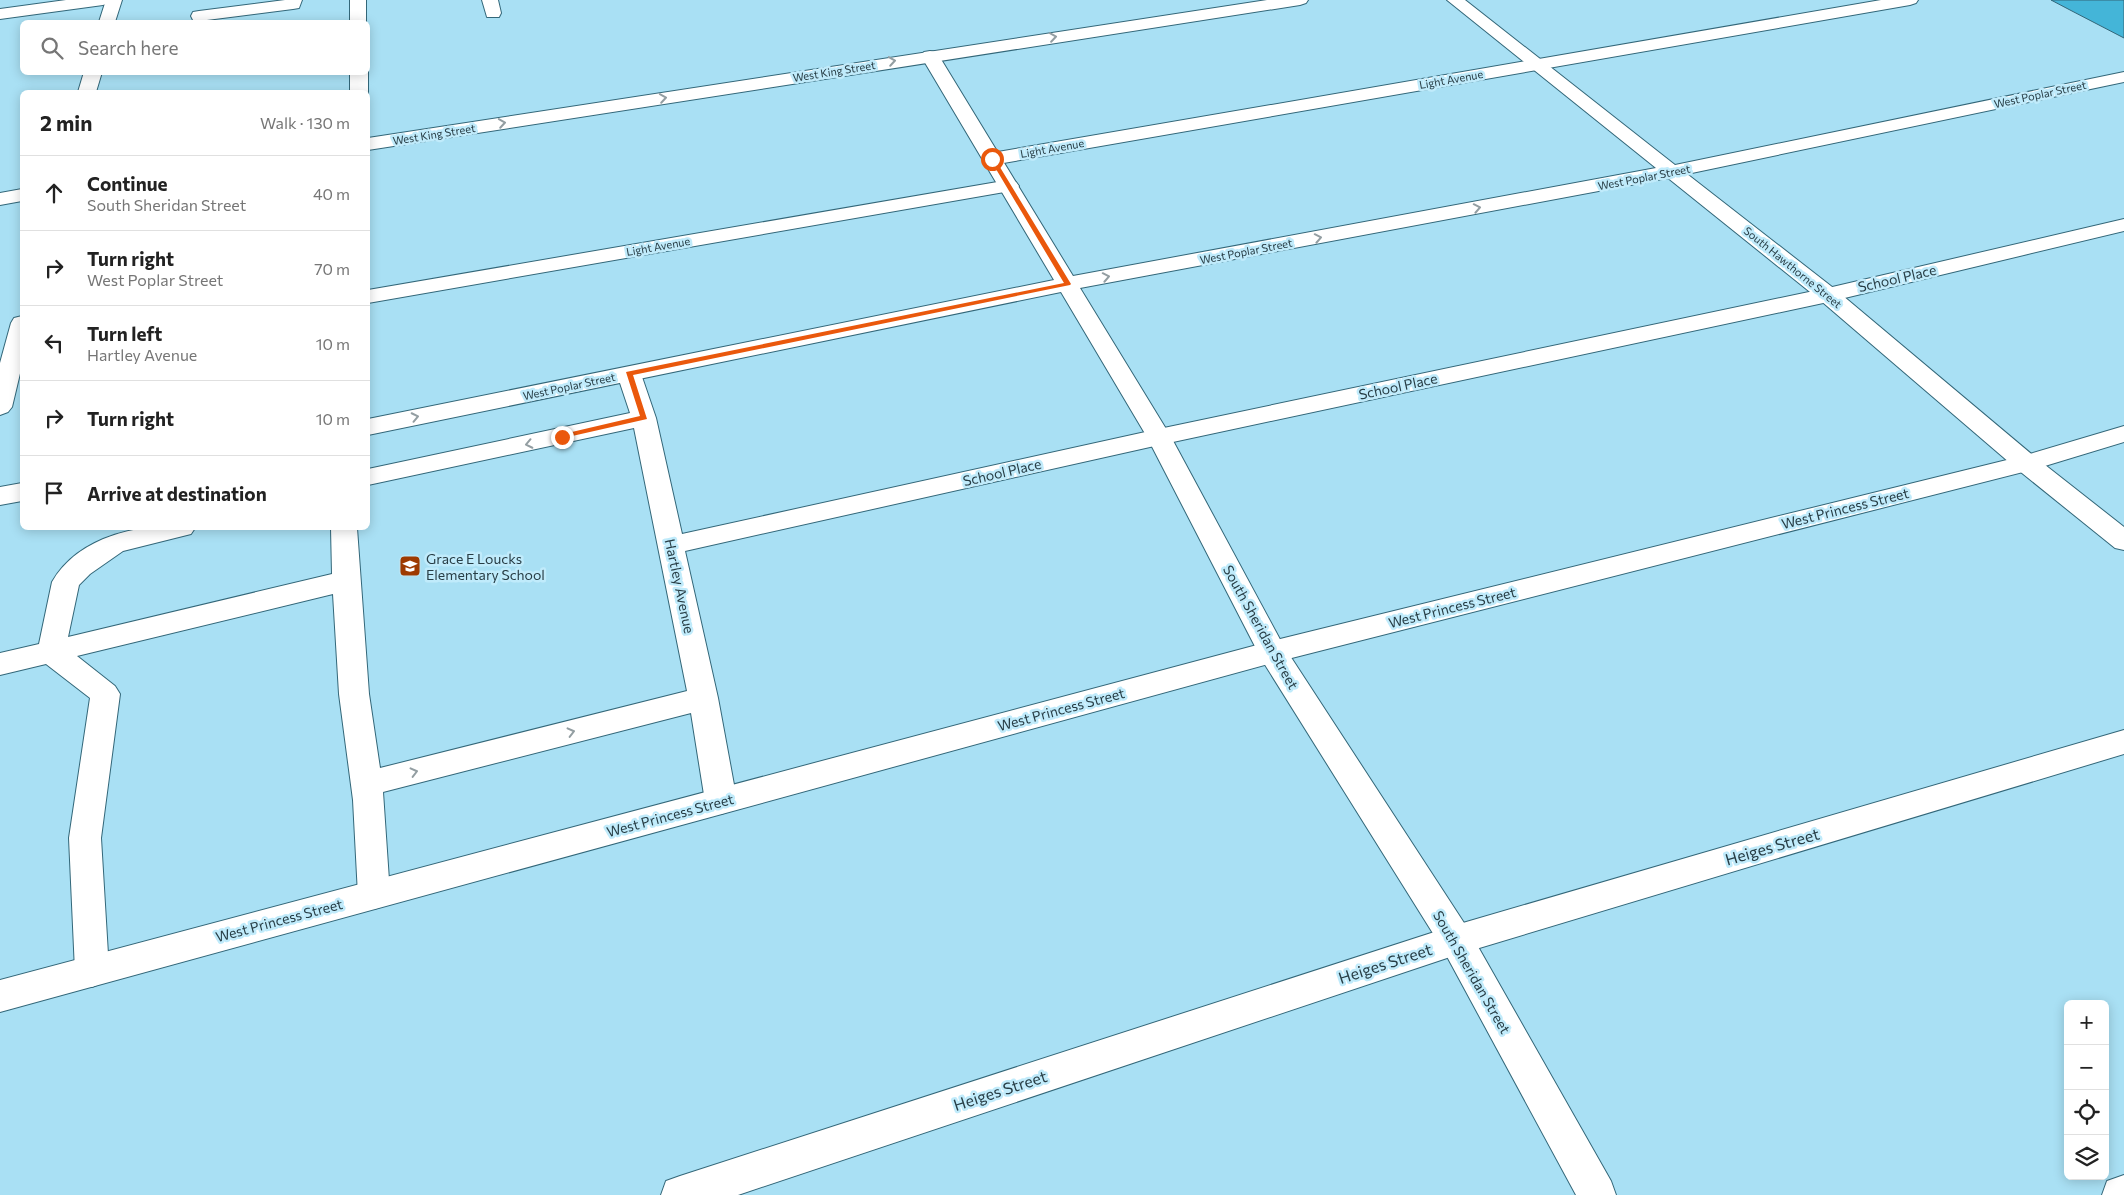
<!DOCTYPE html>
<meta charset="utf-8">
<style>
body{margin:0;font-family:Commissioner,sans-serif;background:#f6f6f6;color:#222}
.controls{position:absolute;right:15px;bottom:15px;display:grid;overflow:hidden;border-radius:8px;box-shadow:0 2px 12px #0003}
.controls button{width:45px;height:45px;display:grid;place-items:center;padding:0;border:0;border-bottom:1px solid #e0e0e0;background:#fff;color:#222;font:25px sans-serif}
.stop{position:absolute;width:15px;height:15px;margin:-11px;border:4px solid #ea580c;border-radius:50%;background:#fff}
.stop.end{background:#ea580c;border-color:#fff;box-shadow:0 1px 5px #0008}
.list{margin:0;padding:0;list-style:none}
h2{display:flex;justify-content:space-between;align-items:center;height:65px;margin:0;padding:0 20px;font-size:21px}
h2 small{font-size:16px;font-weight:400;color:#767676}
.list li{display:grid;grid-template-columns:32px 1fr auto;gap:15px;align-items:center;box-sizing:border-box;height:75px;padding:0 20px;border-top:1px solid #e0e0e0}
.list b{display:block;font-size:19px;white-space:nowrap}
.list p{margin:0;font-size:16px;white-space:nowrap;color:#767676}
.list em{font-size:16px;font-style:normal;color:#767676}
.icon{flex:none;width:28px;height:28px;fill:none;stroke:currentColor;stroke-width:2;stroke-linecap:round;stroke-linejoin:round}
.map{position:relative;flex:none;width:2124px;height:1195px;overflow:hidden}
.search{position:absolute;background:#fff;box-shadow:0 2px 12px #0003;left:20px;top:20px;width:350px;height:55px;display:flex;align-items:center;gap:12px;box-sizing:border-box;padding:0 18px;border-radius:8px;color:#767676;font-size:19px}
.panel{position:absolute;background:#fff;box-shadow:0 2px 12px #0003;left:20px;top:90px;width:350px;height:440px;border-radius:8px}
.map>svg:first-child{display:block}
</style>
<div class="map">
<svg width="2124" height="1195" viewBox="0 0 2124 1195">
<rect width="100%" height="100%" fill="#a9e0f4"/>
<path fill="#44b5d8" stroke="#326678" d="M2051,0H2124V38L2070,10Z"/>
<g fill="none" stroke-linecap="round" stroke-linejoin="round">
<g stroke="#336779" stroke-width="2">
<path id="lane" d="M285,0H302L299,8L293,9L199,21L193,20L191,16L193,12L199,11Z
M350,0H366V22H350Z
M482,0H498L501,13L499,17H487Z
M1881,0H1918L1916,3L1910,5L992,165L985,163L982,159L985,155L992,153Z
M368,71V93L350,92V72Z
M1009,180L1016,182L1019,186L1016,190L368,303V290Z
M2124,219V231L1828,302L1159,445L685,551L718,698L737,801L732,810L721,814L710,810L705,801L691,713L383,792L390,895L386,905L374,909L362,905L358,895L353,800L339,694L333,594L77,656L115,686L120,694L101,838L109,971L104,982L92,987L80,982L75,971L69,838L90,698L46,664L0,675V653L39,644L52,582C79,535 145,521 195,528L191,534L123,551L90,574L79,585L68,637L332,574L331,528H357L369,694L380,768L687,691L634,428L368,485V469L630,413L617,374L621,369L629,367L637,369L641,374L656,418L682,534L1159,429L1828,288Z
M2124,730V754L1456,955L738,1195H661L666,1181L680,1176L1456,925Z"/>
</g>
<g stroke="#336779" stroke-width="2">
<path id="street" d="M66,0H111L109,3L103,5L0,19V9Z
M1447,0H1465L1675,165L2124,72V82L1687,174L1836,290L2035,457L2124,527V550L2115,548L2017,469L1820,300L1668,178L1080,288L1171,437L1283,645L1468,929L1611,1181L1616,1195H1576L1444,951L1262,660L1147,437L1061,292L368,435V419L1054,280L921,56L924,52L930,51L936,52L939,56L1073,276L1656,168Z
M22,483V501L0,505V487Z
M2124,1175V1195H2102L2107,1181Z"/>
</g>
<g stroke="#336779" stroke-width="2">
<path id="secondary" d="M106,0H122L115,22H99Z
M1267,0H1308L1306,3L1300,5L368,150V138Z
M84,72H102L96,92H78Z
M22,189V201L0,205V193Z
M22,316V365L12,407L8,412L0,415V363L11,323L14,318Z
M2124,426V442L2035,469L1272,663L0,1012V980L1272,641L2023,456Z"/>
</g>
<use href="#lane" fill="#fff" fill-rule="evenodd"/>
<use href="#street" fill="#fff" fill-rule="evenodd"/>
<use href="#secondary" fill="#fff" fill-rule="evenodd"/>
</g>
<defs><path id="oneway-chevron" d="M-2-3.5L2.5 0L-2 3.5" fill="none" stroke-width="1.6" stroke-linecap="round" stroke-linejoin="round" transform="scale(1.25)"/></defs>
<g stroke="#939ea2">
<use href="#oneway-chevron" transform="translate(1053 37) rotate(-8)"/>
<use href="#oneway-chevron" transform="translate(892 61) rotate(-9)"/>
<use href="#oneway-chevron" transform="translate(663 98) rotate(-9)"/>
<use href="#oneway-chevron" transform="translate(502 123) rotate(-9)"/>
<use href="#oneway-chevron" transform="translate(1477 208) rotate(-11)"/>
<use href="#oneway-chevron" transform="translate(1318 238) rotate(-11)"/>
<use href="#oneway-chevron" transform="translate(1106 277) rotate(-11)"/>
<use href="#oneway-chevron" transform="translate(415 417) rotate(-12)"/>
<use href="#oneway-chevron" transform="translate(529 444) rotate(168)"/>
<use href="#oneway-chevron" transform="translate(571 732) rotate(-14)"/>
<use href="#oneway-chevron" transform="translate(414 772) rotate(-14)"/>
</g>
<path fill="#ea580c" d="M992,157L995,159L1071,284L1070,285L633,375L647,419L559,439V435L640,416L626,372L1064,283L990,159Z"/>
<defs>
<g id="school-square" transform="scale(1.125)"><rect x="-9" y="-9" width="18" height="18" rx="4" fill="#9e3a01" stroke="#c0ebfb"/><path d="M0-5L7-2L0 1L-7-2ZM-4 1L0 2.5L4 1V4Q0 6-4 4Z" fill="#fff"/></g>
</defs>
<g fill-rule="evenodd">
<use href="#school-square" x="410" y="566"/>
</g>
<g text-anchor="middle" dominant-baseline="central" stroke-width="5" stroke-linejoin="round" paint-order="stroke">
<g font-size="11" fill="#273d45" stroke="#c0ebfb">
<text transform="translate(834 71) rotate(-9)">West King Street</text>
<text transform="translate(1451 79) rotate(-10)">Light Avenue</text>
<text transform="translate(2040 94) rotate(-12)">West Poplar Street</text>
<text transform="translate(434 134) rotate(-9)">West King Street</text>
<text transform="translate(1052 148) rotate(-10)">Light Avenue</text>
<text transform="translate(1644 177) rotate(-11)">West Poplar Street</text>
<text transform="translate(658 246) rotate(-10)">Light Avenue</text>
<text transform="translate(1246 251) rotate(-11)">West Poplar Street</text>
<text transform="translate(1793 267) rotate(39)">South Hawthorne Street</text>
<text transform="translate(569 386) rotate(-12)">West Poplar Street</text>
</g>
<g font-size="14" fill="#273d45" stroke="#c0ebfb">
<text transform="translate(1897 278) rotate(-13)">School Place</text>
<text transform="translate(1398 386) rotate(-12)">School Place</text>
<text transform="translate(1002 472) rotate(-13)">School Place</text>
<text transform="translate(1845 508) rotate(-14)">West Princess Street</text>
<text transform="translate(680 586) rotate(78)">Hartley Avenue</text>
<text transform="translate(1452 607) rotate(-14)">West Princess Street</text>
<text transform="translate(1261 627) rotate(61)">South Sheridan Street</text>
<text transform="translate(1061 709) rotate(-15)">West Princess Street</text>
<text transform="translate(670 815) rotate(-15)">West Princess Street</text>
<text transform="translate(279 920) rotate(-15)">West Princess Street</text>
<text transform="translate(1472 972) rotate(60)">South Sheridan Street</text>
</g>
<g font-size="14" fill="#273d45" stroke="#c0ebfb" text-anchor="start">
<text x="426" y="558">Grace E Loucks<tspan x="426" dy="16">Elementary School</tspan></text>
</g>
<g font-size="16" fill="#273d45" stroke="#c0ebfb">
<text transform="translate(1772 846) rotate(-16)">Heiges Street</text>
<text transform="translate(1385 963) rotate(-18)">Heiges Street</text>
<text transform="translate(1000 1090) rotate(-18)">Heiges Street</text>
</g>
</g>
</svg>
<div class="controls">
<button>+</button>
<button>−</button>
<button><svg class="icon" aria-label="locate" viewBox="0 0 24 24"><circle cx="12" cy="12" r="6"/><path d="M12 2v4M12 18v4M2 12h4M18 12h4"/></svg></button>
<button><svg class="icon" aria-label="layers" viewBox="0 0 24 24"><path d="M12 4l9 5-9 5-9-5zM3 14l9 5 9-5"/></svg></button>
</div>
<div class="stop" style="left:992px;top:159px"></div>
<div class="stop end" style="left:562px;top:437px"></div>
<div class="search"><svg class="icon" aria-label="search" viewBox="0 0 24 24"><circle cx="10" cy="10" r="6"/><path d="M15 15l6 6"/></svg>Search here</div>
<section class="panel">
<h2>2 min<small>Walk · 130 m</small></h2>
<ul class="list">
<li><svg class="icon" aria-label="ahead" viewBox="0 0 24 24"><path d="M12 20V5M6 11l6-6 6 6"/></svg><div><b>Continue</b><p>South Sheridan Street</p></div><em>40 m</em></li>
<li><svg class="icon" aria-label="right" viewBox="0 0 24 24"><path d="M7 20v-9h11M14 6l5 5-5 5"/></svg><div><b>Turn right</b><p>West Poplar Street</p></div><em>70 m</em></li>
<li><svg class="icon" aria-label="left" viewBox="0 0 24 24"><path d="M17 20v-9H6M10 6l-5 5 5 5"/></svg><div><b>Turn left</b><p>Hartley Avenue</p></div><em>10 m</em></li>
<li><svg class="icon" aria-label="right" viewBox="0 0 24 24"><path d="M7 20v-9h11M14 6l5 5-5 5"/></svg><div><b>Turn right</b></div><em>10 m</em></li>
<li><svg class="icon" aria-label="arrive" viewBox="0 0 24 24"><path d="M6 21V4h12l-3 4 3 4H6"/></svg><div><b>Arrive at destination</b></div></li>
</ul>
</section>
</div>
